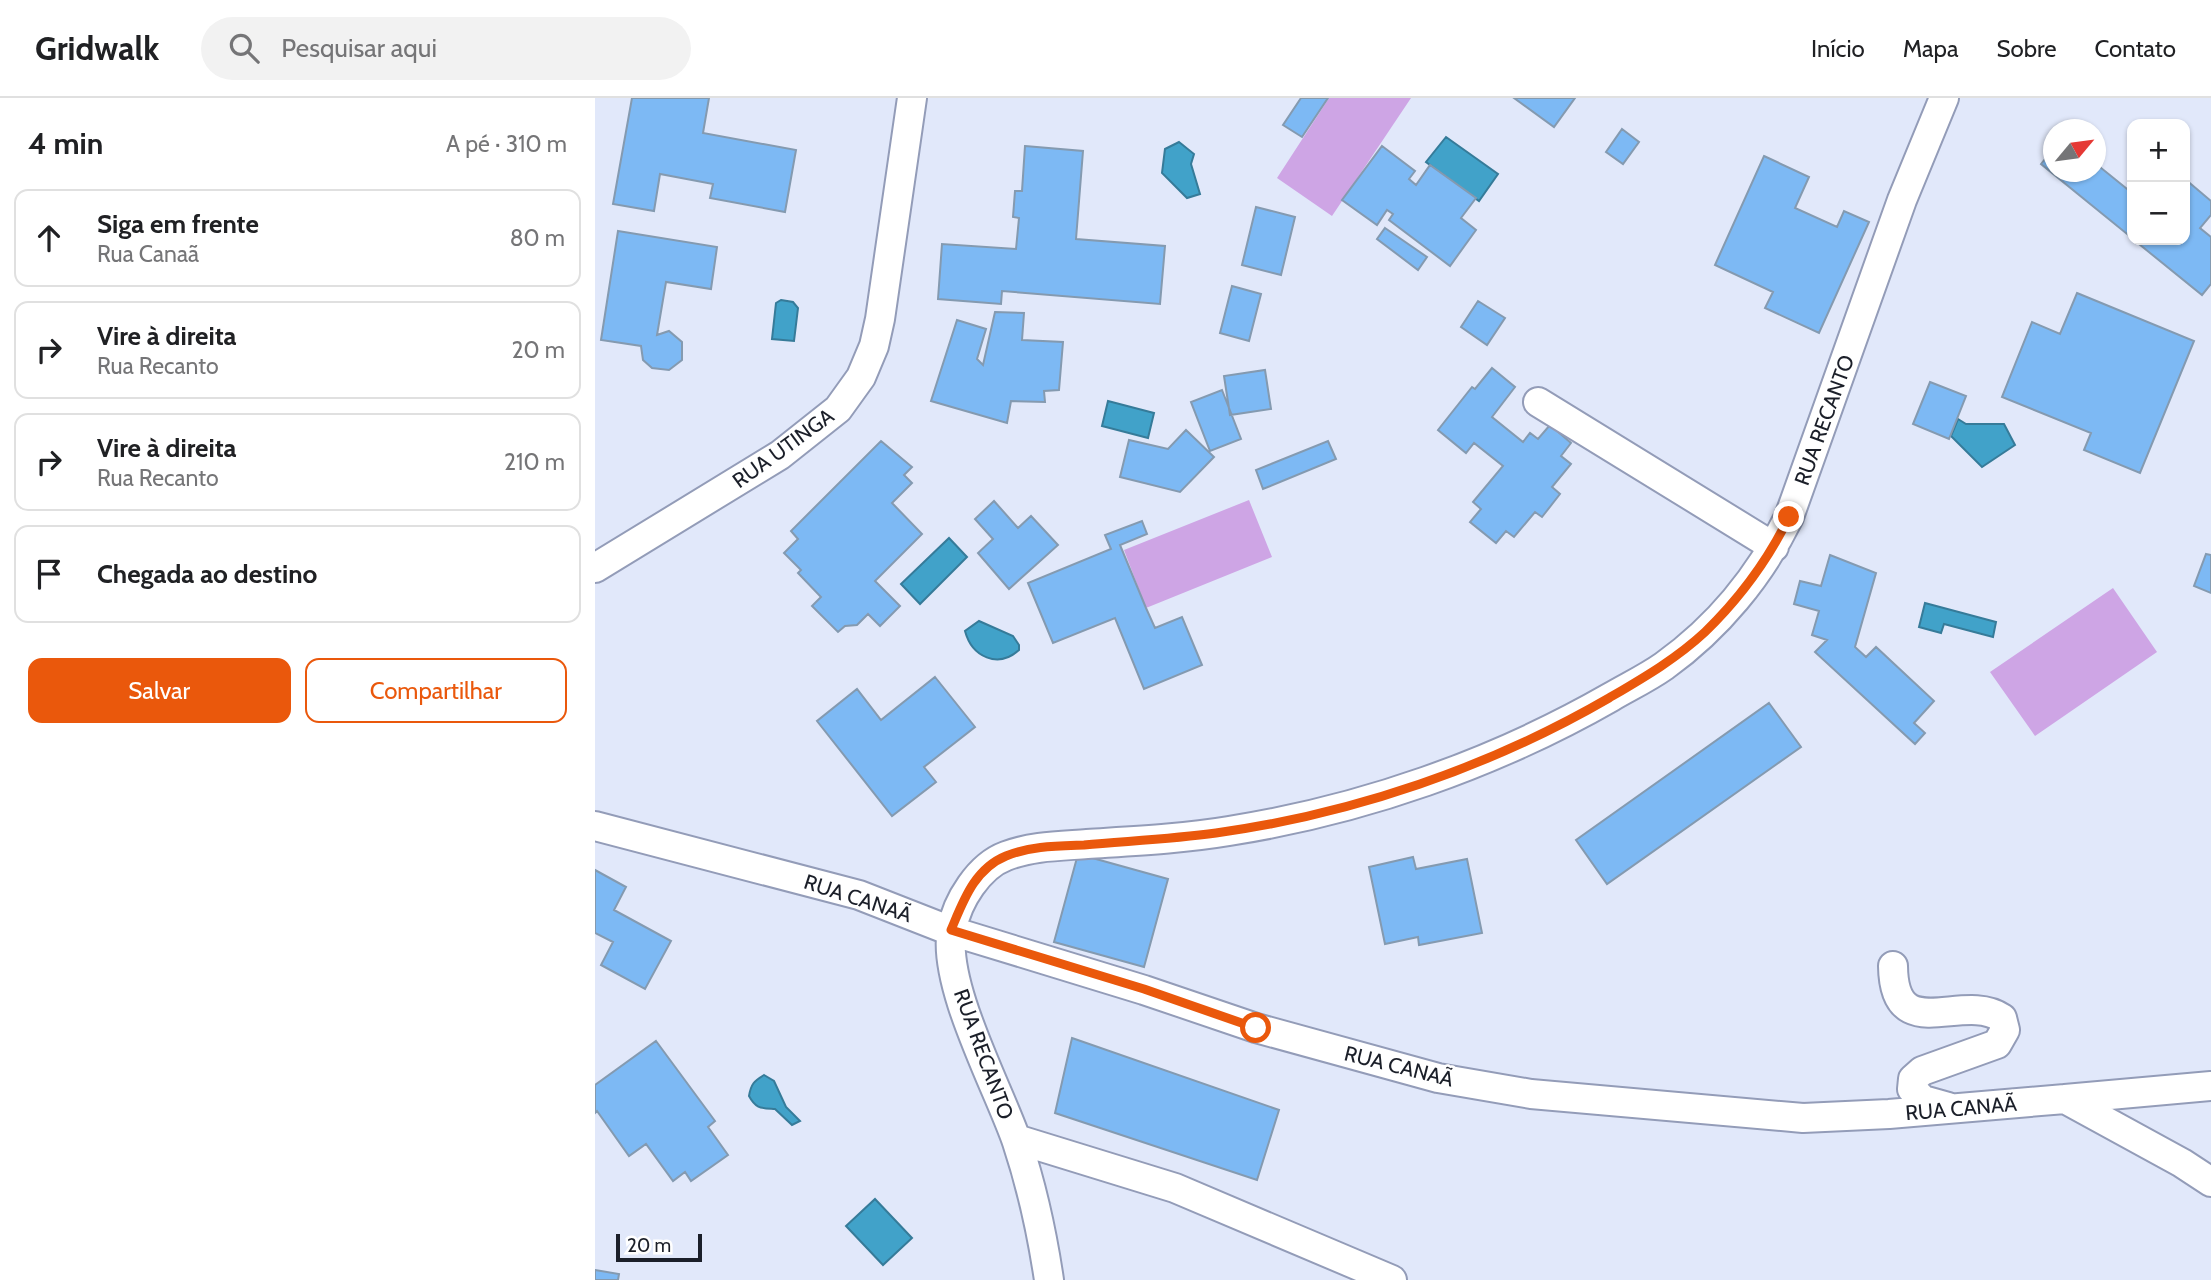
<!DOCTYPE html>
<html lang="pt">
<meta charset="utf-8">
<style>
body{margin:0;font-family:Cabin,sans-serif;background:#f2f2f2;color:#202124}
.controls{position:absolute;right:21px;top:21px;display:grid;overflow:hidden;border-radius:14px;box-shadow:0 2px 5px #0004}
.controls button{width:63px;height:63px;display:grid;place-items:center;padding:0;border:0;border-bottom:2px solid #e0e0e0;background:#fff;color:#202124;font:35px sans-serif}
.compass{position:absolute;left:1448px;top:21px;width:63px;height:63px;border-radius:50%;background:#fff;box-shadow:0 2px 5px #0004;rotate:61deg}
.scale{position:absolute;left:21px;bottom:18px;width:86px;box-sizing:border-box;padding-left:7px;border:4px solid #1b1f29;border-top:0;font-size:19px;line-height:24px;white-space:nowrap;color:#1b1f29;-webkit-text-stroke:5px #fff;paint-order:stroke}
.stop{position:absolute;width:21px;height:21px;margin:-16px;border:5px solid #ea580c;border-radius:50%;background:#fff}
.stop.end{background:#ea580c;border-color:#fff;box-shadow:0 2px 7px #0008}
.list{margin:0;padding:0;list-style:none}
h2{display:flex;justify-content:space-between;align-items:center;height:91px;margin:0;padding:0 28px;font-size:30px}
h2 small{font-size:23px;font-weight:400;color:#757577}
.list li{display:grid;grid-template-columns:46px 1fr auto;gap:21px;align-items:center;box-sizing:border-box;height:98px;margin:0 14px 14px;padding:0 14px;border:2px solid #e0e0e0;border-radius:14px}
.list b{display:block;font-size:26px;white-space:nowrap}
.list p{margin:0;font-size:23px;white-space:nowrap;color:#757577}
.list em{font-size:23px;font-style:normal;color:#757577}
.actions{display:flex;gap:14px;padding:21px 28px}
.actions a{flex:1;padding:16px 0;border:2px solid #ea580c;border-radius:14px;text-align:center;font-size:24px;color:#ea580c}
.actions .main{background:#ea580c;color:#fff}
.icon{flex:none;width:38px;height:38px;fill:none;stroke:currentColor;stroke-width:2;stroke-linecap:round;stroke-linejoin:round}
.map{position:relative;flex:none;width:1616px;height:1182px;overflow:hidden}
header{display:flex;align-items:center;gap:42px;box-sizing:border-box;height:98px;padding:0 35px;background:#fff;border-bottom:2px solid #e0e0e0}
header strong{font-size:33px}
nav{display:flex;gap:38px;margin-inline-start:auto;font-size:24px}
.search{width:490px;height:63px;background:#f2f2f2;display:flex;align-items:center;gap:18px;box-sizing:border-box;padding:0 24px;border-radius:38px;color:#757577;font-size:26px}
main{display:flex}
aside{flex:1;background:#fff}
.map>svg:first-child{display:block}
</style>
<header>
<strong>Gridwalk</strong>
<div class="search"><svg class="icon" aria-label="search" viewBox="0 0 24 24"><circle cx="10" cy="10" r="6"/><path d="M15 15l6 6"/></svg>Pesquisar aqui</div>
<nav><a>Início</a><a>Mapa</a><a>Sobre</a><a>Contato</a></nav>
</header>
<main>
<aside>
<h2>4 min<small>A pé · 310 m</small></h2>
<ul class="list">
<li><svg class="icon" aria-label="ahead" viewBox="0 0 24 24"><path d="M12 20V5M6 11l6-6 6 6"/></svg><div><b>Siga em frente</b><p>Rua Canaã</p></div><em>80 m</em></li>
<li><svg class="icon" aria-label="right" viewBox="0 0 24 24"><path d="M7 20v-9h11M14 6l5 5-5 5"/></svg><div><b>Vire à direita</b><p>Rua Recanto</p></div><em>20 m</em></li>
<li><svg class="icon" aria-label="right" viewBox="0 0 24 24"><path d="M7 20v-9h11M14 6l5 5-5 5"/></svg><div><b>Vire à direita</b><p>Rua Recanto</p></div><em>210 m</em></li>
<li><svg class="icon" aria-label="arrive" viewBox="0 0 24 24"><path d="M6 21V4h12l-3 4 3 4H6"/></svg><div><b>Chegada ao destino</b></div></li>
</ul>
<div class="actions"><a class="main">Salvar</a><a>Compartilhar</a></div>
</aside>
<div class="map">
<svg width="1616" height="1182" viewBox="0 0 1616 1182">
<rect width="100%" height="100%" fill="#e1e8fa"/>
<path fill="#cea5e5" d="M734,0H816L737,118L682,80Z
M654,402L677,459L551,510L529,452Z
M1518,490L1562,554L1440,638L1395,574Z"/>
<path fill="#41a2c9" stroke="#367b99" stroke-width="2" d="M851,39L903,76L884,103L831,64Z
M584,44L599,56L596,66L605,96L592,100L567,75L570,51Z
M186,202L198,204L203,210L199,243L177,241L181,205Z
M513,303L559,315L553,340L507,328Z
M1363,321L1371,326H1409L1420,347L1387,369L1356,338Z
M354,440L372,459L325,506L306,486Z
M1330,505L1401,524L1398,539L1349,526L1346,535L1324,529Z
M384,523L418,538L424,547V552C403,571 377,559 370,533Z
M169,977L179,983L191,1009L205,1023L197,1027L180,1011C166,1010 161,1011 154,998C156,986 159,983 169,977Z
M280,1101L317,1140L288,1167L251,1128Z"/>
<path fill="#7db9f4" stroke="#849ab0" stroke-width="2" d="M37,0H114L108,35L201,52L190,114L115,100L118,86L65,76L59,113L18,106Z
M706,0H733L707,39L688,27Z
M919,0H980L959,29Z
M1027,31L1044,44L1028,66L1011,54Z
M430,48L488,53L481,141L570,148L565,206L407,193L406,206L343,201L347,146L421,151L424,120L418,119L420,93H427Z
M787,48L820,73L814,81L821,87L835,67L881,100L866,120L881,132L855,168L794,122L798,116L792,112L782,127L747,102Z
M1458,51V74H1500V65L1537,95V140L1446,66Z
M1169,58L1214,79L1200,110L1242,129L1249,113L1274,124L1224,235L1170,210L1178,194L1120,167Z
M1590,81L1616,103V117L1605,130L1616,139V186L1607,197L1539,142H1590Z
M661,109L700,119L686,177L647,167Z
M790,130L832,159L823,172L782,141Z
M23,133L122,149L116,191L71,184L62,237L74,233L87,244V262L74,272L57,270L48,262L46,248L6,242Z
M637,188L666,196L654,243L625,235Z
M1482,195L1599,243L1545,375L1489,352L1496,335L1407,299L1437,224L1465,236Z
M883,203L910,220L892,247L866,229Z
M400,214L429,215L427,242L468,244L464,292L449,293L450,304L416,303L412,325L336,303L362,222L391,231L382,261L388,267Z
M897,270L920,289L897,319L928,344L935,335L943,341L955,327L976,345L966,358L976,366L957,389L965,396L947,419L940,414L919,439L911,433L901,445L875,424L886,411L878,404L908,368L879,345L871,355L843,332L877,289L880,291Z
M670,272L676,311L635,317L629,278Z
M1335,284L1371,298L1354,341L1318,326Z
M627,292L646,341L615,353L596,304Z
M591,332L619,359L585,394L525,379L534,342L573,351Z
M286,343L317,369L309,377L317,385L297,405L327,436L280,483L305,508L285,528L273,516L262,527L250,528L243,534L217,508L226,499L203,475L206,472L189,455L203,441L196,433Z
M733,343L741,361L668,391L661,372Z
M399,403L423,430L436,418L463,447L414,491L383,455L398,441L380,421Z
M547,423L552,436L525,447L551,510L560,530L587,519L607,567L549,591L520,520L458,545L433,485L516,451L510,437Z
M1611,456L1616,457V495L1599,488Z
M1235,457L1281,475L1260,549L1271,559L1281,549L1339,603L1319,625L1330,635L1320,646L1220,554L1232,542L1217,537L1224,513L1199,506L1205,483L1226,488Z
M340,579L380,629L329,669L341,684L297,718L222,623L262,591L286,622Z
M1174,605L1206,649L1012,786L981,742Z
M483,756L573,781L549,869L459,844Z
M818,759L821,771L872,761L887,835L824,847L823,839L790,846L774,769Z
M0,772L31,789L19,812L76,843L50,891L6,867L18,844L0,835Z
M477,940L684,1012L662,1082L460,1015Z
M61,943L120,1023L113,1029L133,1057L96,1083L90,1074L78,1083L51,1046L34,1058L2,1013L0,1015V987Z
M0,1172L24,1176L23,1182H0Z"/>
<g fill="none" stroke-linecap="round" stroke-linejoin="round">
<g stroke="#939cb8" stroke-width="32">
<path id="minor" d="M943,304L1179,449
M0,470L185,357L243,311L266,279L279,248L285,221L317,0
M0,728L264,797L356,833L549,892L661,930L843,980L936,996L1208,1020L1294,1016L1470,1001L1587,1065L1616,1084
M1298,868C1299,950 1367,893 1407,920L1410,932L1402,946L1327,973L1318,981L1317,991L1328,1002L1353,1009
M1470,1001L1616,988
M421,1041L580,1090L797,1182
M454,1182C447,1135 437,1089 422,1044C404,991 346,886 357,831C362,803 384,768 411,758C437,748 465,748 492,746C539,743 586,741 634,733C767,712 899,666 1016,599C1033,589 1052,580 1069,568C1122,530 1165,478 1194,419L1307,102L1349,0"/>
</g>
<use href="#minor" stroke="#fff" stroke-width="28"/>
</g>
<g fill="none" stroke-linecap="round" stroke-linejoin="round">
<path stroke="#ea580c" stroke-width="9" d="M661,930L549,891L356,832C368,804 379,771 411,758C435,748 463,748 489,747C533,743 577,741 621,735C758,716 895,669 1014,600C1048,580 1081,561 1110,534C1144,501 1173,462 1194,419"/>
</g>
<g text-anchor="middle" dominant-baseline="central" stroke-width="5" stroke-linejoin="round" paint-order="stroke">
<g font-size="21" fill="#1b1f29" stroke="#fff">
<text transform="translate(1229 322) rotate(-70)">RUA RECANTO</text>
<text transform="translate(188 350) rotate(-36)">RUA UTINGA</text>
<text transform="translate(263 800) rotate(18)">RUA CANAÃ</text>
<text transform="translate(389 956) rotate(70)">RUA RECANTO</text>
<text transform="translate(804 968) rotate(14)">RUA CANAÃ</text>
<text transform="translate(1366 1010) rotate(-5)">RUA CANAÃ</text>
</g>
</g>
</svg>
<div class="controls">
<button>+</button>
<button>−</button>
</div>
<svg class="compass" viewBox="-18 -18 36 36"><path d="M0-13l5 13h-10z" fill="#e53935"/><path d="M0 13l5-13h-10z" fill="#757577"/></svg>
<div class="scale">20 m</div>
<div class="stop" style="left:661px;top:930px"></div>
<div class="stop end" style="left:1194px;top:419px"></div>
</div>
</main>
